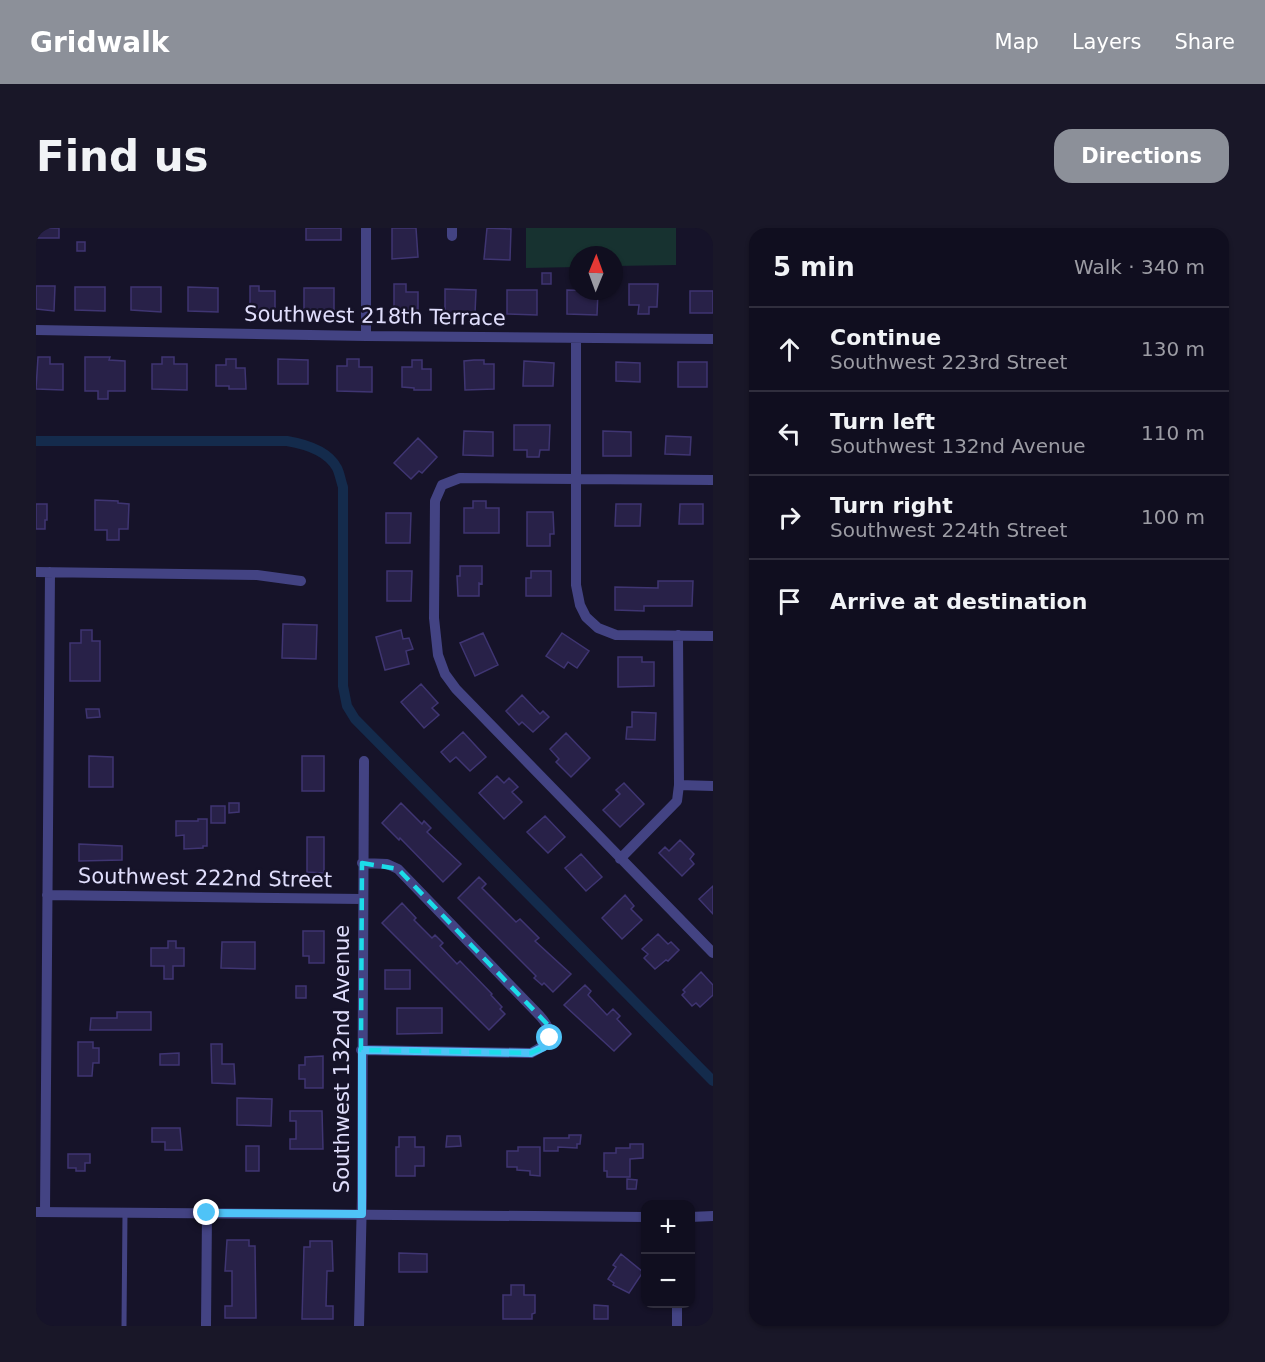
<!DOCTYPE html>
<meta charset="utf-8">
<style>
body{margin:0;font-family:"DejaVu Sans",sans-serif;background:#191728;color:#f1f3f6}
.controls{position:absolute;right:18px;bottom:18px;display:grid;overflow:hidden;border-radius:12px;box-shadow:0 2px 4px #0004}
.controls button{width:54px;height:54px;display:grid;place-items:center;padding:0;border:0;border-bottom:2px solid #302e3d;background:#100e1f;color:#f1f3f6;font:30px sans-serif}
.compass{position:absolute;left:533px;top:18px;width:54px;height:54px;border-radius:50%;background:#100e1f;box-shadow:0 2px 4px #0004;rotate:1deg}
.stop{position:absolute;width:18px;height:18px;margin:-14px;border:4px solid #4fc3f7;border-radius:50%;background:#fff}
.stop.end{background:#4fc3f7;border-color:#fff;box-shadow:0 2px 6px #0008}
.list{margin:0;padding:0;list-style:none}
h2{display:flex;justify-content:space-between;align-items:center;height:78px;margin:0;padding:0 24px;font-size:26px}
h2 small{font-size:20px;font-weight:400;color:#9c9ca4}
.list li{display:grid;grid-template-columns:39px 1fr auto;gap:18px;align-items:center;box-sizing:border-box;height:84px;padding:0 24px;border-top:2px solid #302e3d}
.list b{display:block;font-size:22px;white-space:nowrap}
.list p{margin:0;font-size:20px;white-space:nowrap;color:#9c9ca4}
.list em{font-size:20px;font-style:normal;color:#9c9ca4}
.icon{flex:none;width:33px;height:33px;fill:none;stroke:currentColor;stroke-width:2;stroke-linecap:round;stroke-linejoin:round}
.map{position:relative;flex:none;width:677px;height:1098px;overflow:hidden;border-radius:18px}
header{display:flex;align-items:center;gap:36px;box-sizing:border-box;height:84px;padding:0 30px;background:#8c9099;color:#fff}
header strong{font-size:28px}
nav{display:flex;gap:33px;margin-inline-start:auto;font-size:21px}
.intro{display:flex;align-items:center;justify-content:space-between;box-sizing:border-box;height:144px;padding:0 36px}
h1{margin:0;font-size:42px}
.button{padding:15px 27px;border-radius:18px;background:#8c9099;color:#fff;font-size:21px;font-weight:700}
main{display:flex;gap:36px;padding:0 36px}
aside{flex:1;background:#100e1f;border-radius:18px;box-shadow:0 2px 4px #0004}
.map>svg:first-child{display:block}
</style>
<header>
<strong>Gridwalk</strong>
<nav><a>Map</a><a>Layers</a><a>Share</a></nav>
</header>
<div class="intro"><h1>Find us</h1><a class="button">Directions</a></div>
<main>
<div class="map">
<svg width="677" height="1098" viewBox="0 0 677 1098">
<rect width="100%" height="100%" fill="#161329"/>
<path fill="#173230" d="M490,0H640V37L578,38V27H542V39L490,40Z"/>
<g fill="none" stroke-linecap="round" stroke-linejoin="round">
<path stroke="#142b4c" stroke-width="10" d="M0,213H251C269,216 292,223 301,240C304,246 305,254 307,259V458L311,478L319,491L677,853"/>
</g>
<path fill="#282148" stroke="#3f3572" stroke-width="1.5" d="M0,0H23V10H0Z
M270,0H305V12H270Z
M356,0H380L382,29L356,31Z
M451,0L475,1L474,32L448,31Z
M41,14H49V23H41Z
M506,45H515V56H506Z
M358,56H370V64H382V85H363L361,82H358Z
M593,56H622L621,79H613V86H602L603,77H593Z
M0,58H19L18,83L0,81Z
M214,58H223V63H239V83L214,84Z
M39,59H69V83L39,82Z
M95,59H125V84L95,82Z
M152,59L182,60V84L152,83Z
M268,60H298V85L268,83Z
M409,61L440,62L439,86L409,85Z
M471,62H501V87L471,86Z
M531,62L562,63L561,87L531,86Z
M654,63H677V85H654Z
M2,129H14V136H27V162L0,161Z
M49,129H74L73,132L89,133V163H72V171H62V163H49Z
M126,129H138V136H151V162L116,161V136H126Z
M190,131H200V140H209L210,161H193V158H180V137H190Z
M242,131L272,132V156H242Z
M311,131H323V139H336V164L301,163V138H311Z
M376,132H386V141H395V162H378V160L366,159V139H376Z
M438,132H448V136H458V161L429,162L428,133Z
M488,133L518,135L517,158H487Z
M580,134L604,135V154L580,153Z
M642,134H671V159H642Z
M478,197H514L513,222H504L503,229H491V222H478Z
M428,203L457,204V228L427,227Z
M567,203L595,204V228H567Z
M630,208L655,209L654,227L629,226Z
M382,210L401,229L386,245L383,243L375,251L358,235Z
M59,272L82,273V275L93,276L92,301H83V312H71V302H59Z
M437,273H450V280H463V305H428V280H437Z
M0,276H11V292H9V301H0Z
M580,276H605L604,298H579Z
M644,276H667V296H643Z
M491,284H517L518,306H514V318H491Z
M350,285H375L374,315H350Z
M424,338H446V356L443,355V368H422L421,348H424Z
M351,343H376L375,373H351Z
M495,343H515V368H490V350H495Z
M622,353H657L656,378H608V383L579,382V359L622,360Z
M247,396L281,397L280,431L246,430Z
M45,402H56V413H64V453H34V415H45Z
M365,402L367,411L373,410L377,421L370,423L373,436L349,442L340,409Z
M447,405L462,437L439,448L424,415Z
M526,405L553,423L541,440L532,434L528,440L510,428Z
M582,429H606V434H618V458L582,459Z
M385,456L402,475L396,480L403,487L388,500L365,474Z
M486,467L504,486L507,483L513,489L497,504L486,494L483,497L470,483Z
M50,481H63L64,489L51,490Z
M596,484L620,485L619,512L590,511L591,499H596Z
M427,504L450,529L434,543L420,529L414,534L405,524Z
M530,505L554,530L535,549L520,534L523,531L514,521Z
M53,528L77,529V559H53Z
M266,528H288V563H266Z
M461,548L468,555L473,550L482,559L476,564L486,574L468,591L443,565Z
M588,555L608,576L584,599L567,582L584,566L580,562Z
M193,575H203V584L193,585Z
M365,575L386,596L388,593L395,600L391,604L425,636L407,654L364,610L363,612L346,595Z
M175,578H189V595H175Z
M509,588L529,609L512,625L491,604Z
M162,591H171V618H167V620L148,621V607L140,608V593H162Z
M271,609H288V645L271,644Z
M644,612L658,626L654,631L658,636L646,648L623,625L629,619L633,623Z
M43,616L86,618V632L43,633Z
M545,626L566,649L550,663L529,640Z
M443,649L450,656L446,660L480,694L484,691L503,710L499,713L535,746L517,764L508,755L506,757L498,750L500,748L422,670Z
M677,658V686L663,671Z
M589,667L598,678L595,681L606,692L586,711L566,690Z
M366,675L380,690L378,692L396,710L399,707L407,715L404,718L421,736L424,733L456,766L455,767L466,779L464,781L469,786L453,802L346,695Z
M267,703H288V735H273V728H267Z
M622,706L632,716L635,714L643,722L632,733L630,732L619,741L608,730L612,726L606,721Z
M132,713H140V720H148V738H137V751H128V738H115V720H132Z
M186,714H219V741L185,740Z
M349,742H374V761H349Z
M665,744L677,757V767L664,779L660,775L656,778L646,767L649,764L647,762Z
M549,757L555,763L552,767L571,787L577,781L584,788L581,791L595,806L578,823L528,777Z
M260,758H270V770H260Z
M361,780H406V805L361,806Z
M81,784H115V802H54L55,790H81Z
M42,814H57V820H63V835H57L56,848H42Z
M175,816H186V836H198L199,856L176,855Z
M143,825V837H124V826Z
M287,828V860H269V851H263V837H269V829Z
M201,870L236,871L235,898L201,897Z
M254,883H286L287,921H254V911H260V893H254Z
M116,900H144L146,922H129V914H116Z
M533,907H545L544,916H541V920L522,919V923H508V910H533Z
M411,908H424L425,918L410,919Z
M363,909H379V919H388V938H379V948H360V919H363Z
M594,916H607V930L594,931V949H571V943H568V925H580V920H594Z
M210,918H223V943H210Z
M482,919H504V948L494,947V943L481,942V939H471V923H482Z
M32,926H54V935H49V943H40V940H32Z
M591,951L601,952L600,961H591Z
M191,1012H213V1018H219L220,1090H189V1078H196V1043H189Z
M274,1013H296L297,1043H291L290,1078H297V1091H266L268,1019H274Z
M363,1025L391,1026V1044H363Z
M585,1026L607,1044L593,1065L577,1057L578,1055L572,1051L580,1039L577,1037Z
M475,1057H488V1067H499V1085L496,1086V1091H467V1067H475Z
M558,1077L572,1078V1091H558Z"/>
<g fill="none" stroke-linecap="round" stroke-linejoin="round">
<path stroke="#434383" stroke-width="5" d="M88,1098L89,985"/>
<path stroke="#434383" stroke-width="10" d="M416,0V8
M0,102L330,108L677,111
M330,108V0
M540,110V357L544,377L550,389L562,400L580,407L677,408
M677,252L424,250L406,257L399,273L398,390L402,427L409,446L420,461L677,725
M0,344L221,347L265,353
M643,557L677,558
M584,631L641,573L643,557L642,407
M11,667L326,671
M325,822L495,825C515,815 520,806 504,788L362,641L351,636L326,635
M0,984L610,989
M9,984L14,344
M654,989L677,988
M170,1098L171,985
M323,1098L326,968L328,533
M641,1098V1076"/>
</g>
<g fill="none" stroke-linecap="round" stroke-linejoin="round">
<path stroke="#4fc3f7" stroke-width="8" d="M171,985L326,986V822L495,825L508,819L514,810"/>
</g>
<path fill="none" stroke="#1cdce9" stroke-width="4.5" stroke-dasharray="12 8" stroke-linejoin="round" d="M326,635L362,641L513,798L508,819L495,825L325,822Z"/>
<g text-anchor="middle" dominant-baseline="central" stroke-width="5" stroke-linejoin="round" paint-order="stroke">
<g font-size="21" fill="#e0defc" stroke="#161329">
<text transform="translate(339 88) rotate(1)">Southwest 218th Terrace</text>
<text transform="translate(169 650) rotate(1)">Southwest 222nd Street</text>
<text transform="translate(306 831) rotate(-90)">Southwest 132nd Avenue</text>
</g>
</g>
</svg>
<div class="controls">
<button>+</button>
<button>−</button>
</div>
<svg class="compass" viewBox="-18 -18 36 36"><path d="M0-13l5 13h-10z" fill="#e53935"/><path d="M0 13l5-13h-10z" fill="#9c9ca4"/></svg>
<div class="stop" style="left:514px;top:810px"></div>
<div class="stop end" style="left:171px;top:985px"></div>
</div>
<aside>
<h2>5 min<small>Walk · 340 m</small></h2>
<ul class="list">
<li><svg class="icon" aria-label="ahead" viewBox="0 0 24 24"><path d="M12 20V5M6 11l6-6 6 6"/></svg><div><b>Continue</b><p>Southwest 223rd Street</p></div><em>130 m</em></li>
<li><svg class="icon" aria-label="left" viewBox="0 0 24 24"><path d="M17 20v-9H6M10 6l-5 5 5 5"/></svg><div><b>Turn left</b><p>Southwest 132nd Avenue</p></div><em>110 m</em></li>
<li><svg class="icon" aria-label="right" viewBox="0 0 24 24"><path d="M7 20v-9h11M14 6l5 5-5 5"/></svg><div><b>Turn right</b><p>Southwest 224th Street</p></div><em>100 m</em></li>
<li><svg class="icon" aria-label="arrive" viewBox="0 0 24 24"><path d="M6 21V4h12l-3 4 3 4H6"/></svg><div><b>Arrive at destination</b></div></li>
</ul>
</aside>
</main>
